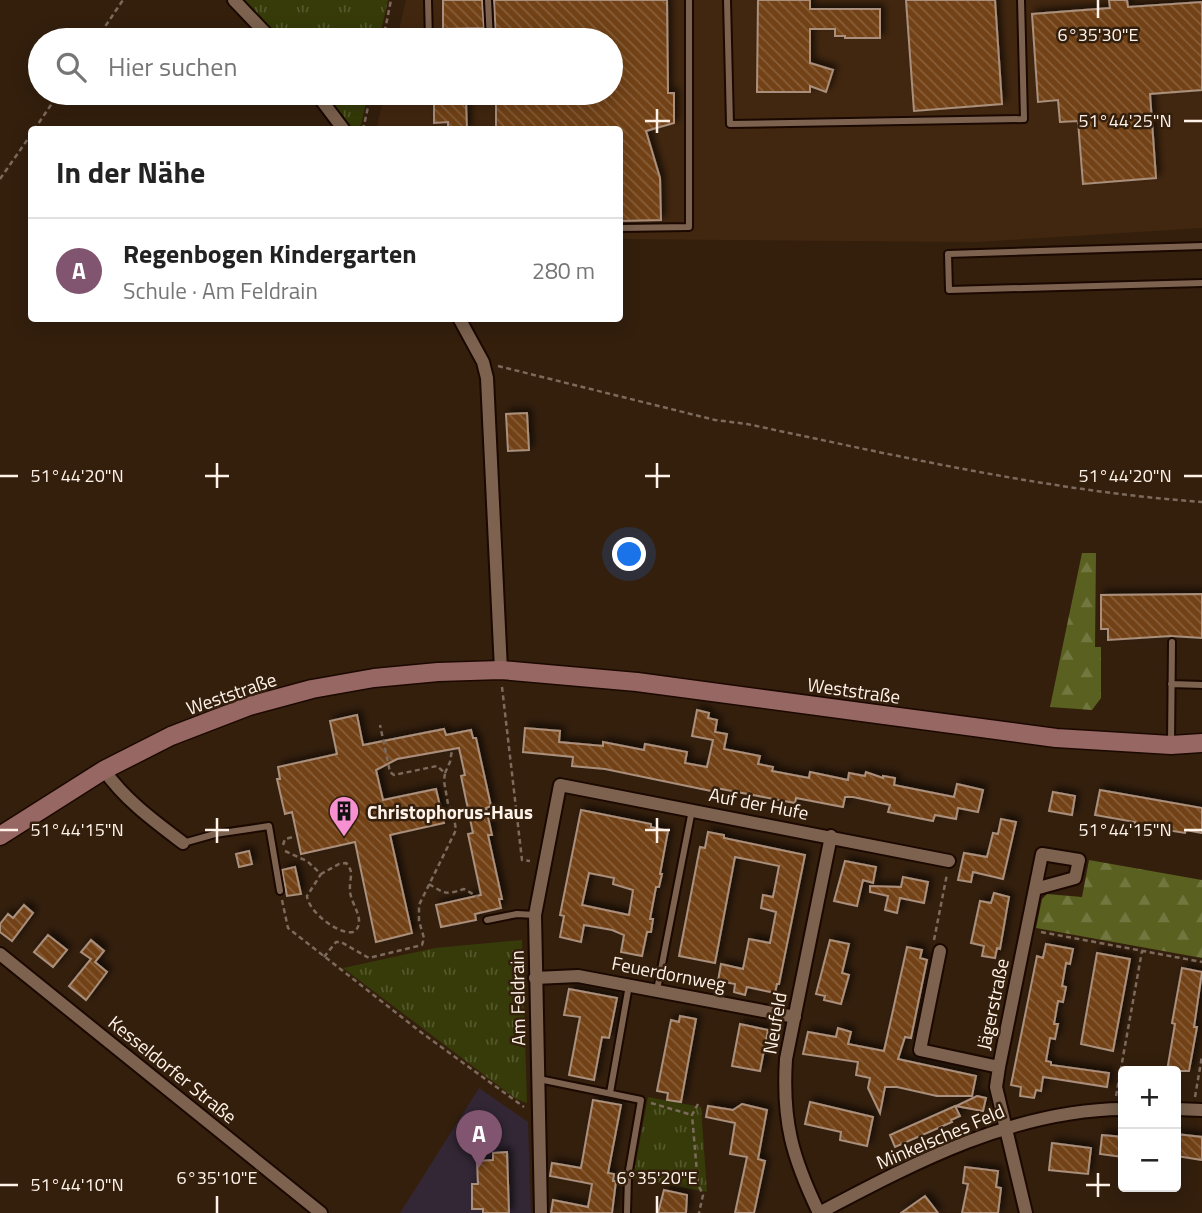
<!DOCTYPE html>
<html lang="de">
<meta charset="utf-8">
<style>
body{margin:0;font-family:"Titillium Web",sans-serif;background:#f6f6f6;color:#222}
.controls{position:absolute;right:21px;bottom:21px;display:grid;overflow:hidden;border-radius:7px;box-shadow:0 4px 18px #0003}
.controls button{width:63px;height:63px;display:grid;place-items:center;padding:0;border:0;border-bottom:2px solid #e0e0e0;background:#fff;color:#222;font:35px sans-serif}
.you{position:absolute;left:630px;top:555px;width:24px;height:24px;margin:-18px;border:5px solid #fff;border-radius:50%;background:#1a73e8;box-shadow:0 0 0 10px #1a73e833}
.badge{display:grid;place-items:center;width:46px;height:46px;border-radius:50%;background:#815470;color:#fff;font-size:23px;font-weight:700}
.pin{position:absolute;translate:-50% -58px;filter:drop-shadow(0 2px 4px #0008)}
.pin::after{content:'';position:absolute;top:37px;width:24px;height:21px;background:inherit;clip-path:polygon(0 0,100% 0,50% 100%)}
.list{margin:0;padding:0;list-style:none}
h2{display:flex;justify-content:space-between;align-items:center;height:91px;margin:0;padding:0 28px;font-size:30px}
h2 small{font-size:23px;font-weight:400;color:#767676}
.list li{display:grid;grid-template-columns:46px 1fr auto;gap:21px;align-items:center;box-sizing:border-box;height:105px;padding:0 28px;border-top:2px solid #e0e0e0}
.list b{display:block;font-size:26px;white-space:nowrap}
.list p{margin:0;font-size:23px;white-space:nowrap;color:#767676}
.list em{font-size:23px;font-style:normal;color:#767676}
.icon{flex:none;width:38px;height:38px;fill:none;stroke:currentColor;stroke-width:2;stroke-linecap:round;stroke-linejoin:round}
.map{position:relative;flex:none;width:1202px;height:1213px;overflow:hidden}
.search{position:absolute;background:#fff;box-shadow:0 4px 18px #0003;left:28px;top:28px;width:595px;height:77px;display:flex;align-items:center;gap:18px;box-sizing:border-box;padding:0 24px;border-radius:38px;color:#767676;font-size:26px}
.panel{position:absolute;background:#fff;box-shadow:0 4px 18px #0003;left:28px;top:126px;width:595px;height:196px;border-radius:7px}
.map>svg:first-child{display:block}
</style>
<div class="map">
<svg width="1202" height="1213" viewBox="0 0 1202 1213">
<defs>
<pattern id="grass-tufts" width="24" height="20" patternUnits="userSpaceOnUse" patternTransform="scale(1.75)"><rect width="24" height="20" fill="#363b09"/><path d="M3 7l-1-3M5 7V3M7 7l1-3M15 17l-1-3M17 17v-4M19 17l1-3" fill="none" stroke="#54582d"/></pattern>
<pattern id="forest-firs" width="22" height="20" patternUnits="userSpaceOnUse" patternTransform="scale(1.75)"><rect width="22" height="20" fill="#596020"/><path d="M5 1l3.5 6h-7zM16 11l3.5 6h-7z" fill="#727740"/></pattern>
<pattern id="building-back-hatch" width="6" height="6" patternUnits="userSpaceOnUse" patternTransform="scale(1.75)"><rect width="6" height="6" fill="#724217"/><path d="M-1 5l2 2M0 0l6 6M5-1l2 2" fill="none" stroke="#875e39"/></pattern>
<filter id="shadow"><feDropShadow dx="4" dy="-4" stdDeviation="3.5" flood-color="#0009"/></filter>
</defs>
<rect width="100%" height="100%" fill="#341f0d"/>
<path fill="#422710" d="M406,0H1202V228L976,242L620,239V130H376L385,93H611V40H397Z"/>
<path fill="#332735" d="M479,1088L528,1122L531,1213H400Z"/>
<path fill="url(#grass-tufts)" d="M243,0H388L379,40H277Z
M321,93H368L361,125L357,129H352Z
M522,940L527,1103L516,1099L343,968L435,948Z
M648,1097L701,1107L707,1192L633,1178Z"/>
<path fill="url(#forest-firs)" d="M1082,553H1096L1095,647H1101V698L1092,710L1050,707Z
M1089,860L1202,880V958L1036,928L1042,899L1047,894L1082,897Z"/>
<path fill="url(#building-back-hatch)" stroke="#aa8f7b" stroke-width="2" fill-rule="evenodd" filter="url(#shadow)" d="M443,0H482L484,28L443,29Z
M494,0H667L668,93H674V123L646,131L660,178L661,220L620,221V130H496V93H611V40H496Z
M758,0H810V9H880V38H845V36H835V29H810V63L833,70L826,92L810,86V92H757Z
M906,0H995L1002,104L914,111Z
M1109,0H1127L1128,7L1202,2V90L1150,94L1156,178L1083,184L1078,121L1060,122L1058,100L1038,102L1032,14L1110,8Z
M466,101L467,130H448V122L434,123V102Z
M527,413L529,450L508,451L506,414Z
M1202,594V638L1171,636L1108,640V629H1101V595Z
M697,710L709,713L708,718L717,720L715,732L727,734L724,749L760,756L758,764L773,767L772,771L809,778L810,772L848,780L849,773L865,776L866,772L883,778V776L895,778L894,785L954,797L957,784L983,790L978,812L958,808L956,819L935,815L933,821L888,812L890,805L853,797H845L843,807L796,798L795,803L716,788V792L605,769L572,766L573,757L523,752L525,728L560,731L559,742L603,746V742L644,750L645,744L687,752L685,763L707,767L713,740L692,736Z
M357,715L363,745L444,729L446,735L471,730L473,738H476L491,806L486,808L492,835H488L502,899H499L501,908L475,914L476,920L441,927L436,905L481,895L468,834L473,833L461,776L465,775L459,748L397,759L376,770L383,800L436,789L444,823L390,835L412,933L376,942L355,842L301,854L292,812L285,814L277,779H280L278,767L337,754L330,721Z
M1100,790L1202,808V833L1186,830L1185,833L1135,825V822L1095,815Z
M1053,792L1075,796L1072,815L1049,811Z
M581,810L651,824V827L668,831L660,874H662L659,887H656L650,919H653L651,932H647L642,956L621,952L624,935L612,930L584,925L581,942L560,937L564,916L560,915ZM589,873L614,878L613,884L633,890L629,915L582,905Z
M1001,819L1016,822L1003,879L973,872L971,882L958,880L964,853L987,857L993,833L998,834Z
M708,832L724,835V838L805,855L779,984H777L775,993L747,987L745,995L734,992L735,984L718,981L721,964L743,969L749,939L770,943L776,912L761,908L763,895L773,897L779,866L735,857L715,963L679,956L700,847L705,848Z
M249,851L252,864L239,867L236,854Z
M845,861L876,867L873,883L863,880L857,906L834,901Z
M295,867L301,894L287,896L282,870Z
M903,877L928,882L924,903L900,898L897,913L885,910L888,896L870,892V886L901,887Z
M994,893L1009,897L1000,949L997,948L995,958L982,956L984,946L971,943L980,901L991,903Z
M24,905L33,913L12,941L0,932V924L8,914L13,918Z
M48,935L67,950L53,967L34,952Z
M91,940L104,951L95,962L107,972L86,1000L69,986L91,959L81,952Z
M830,940L849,944L842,973L849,975L841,1004L824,1000L825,996L816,994Z
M1046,944L1073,949L1070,964L1066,963L1062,986L1066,987L1063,1002L1058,1001L1054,1024H1058L1055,1039L1050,1038L1046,1061L1051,1062V1065L1109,1073L1107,1087L1043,1077L1041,1091L1036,1090L1034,1098L1020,1096L1021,1087L1011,1085L1037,956L1043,958Z
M907,947L922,950L920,958L927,960L911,1038L905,1037L898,1059L976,1076L972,1096H937L897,1087H885L880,1113L868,1088L870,1078L856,1075L858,1062L803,1054L808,1032L836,1037L838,1028L851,1032L848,1044L884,1051Z
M1097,953L1130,959L1113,1051L1081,1044Z
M1182,968L1202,972L1194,1027H1197L1189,1071H1167L1175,1024L1172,1023Z
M569,989L617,998L609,1038L602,1037L594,1080L569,1075L580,1017L564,1015Z
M680,1016L696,1019L681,1102L667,1100L668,1093L657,1091L671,1020L679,1022Z
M740,1024L768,1030L760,1071L732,1066Z
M977,1096L986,1098L983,1111L956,1106Z
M593,1100L621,1105L608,1173L614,1174L613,1181H616L612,1213H551L553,1200L588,1207L592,1184L550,1176L552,1163L581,1168Z
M810,1102L873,1117L867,1146L840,1140L841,1132L805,1124Z
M742,1104L767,1110L758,1159L765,1161L754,1213H735L747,1157L730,1154L735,1123L706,1117L708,1106L733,1110Z
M955,1106L960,1116L951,1120L952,1122L895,1147L890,1135Z
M1176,1134L1202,1137V1160L1176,1156Z
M1102,1135L1123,1137V1157L1100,1154Z
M1052,1143L1091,1148L1088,1174L1049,1170Z
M507,1152L509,1213H483V1209H472V1184H478L477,1161L493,1160V1153Z
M965,1167L998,1171L996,1187L1001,1188L998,1213H962L968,1184L963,1183Z
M664,1190L687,1195L686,1213H658Z
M925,1196L938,1213H901Z"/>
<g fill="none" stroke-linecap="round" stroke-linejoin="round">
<g stroke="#1b0800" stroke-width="10">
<path id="service" d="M428,0L429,40
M488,0L490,40
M727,0L730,124L1024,119L1021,0
M620,228L689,227V0
M1202,246L948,254L949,290L1202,283
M1171,684L1202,685
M1171,743L1172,642
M183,843L215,834L269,826L280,891
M487,920L517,914L535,915
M657,990L692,810
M539,1079L641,1100L628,1176L627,1213
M610,1093L629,985"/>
</g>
<g stroke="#1b0800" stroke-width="16">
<path id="minor" d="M234,0L272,40
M316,93L344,130
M459,318L483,362L487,378L501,670
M104,770C125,800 154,821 183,843
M940,951L920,1050L999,1067
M0,954L321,1213
M535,978L578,976L795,1017
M1176,1109L1202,1110
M541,1213L535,915L560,785L949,861
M819,1213C792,1157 782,1121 786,1059L831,836
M819,1213C914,1163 1013,1110 1123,1109
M1026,1213L996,1087L999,1067L1042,854L1079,860L1075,878L1035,889"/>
</g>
<g stroke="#1b0800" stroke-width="21">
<path id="secondary" d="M0,836L104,770L171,736L249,706L312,689L374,678L438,672L501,670L637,682L1056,738L1171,745L1202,743"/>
</g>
<path stroke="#7c6a5c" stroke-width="2.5" stroke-dasharray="5 3.5" stroke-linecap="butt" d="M96,40L123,0
M383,40L391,0
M34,130L59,93
M363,130L371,93
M0,179L32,133
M498,366L715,420L747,424C898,456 1048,491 1202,502
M502,687L522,860L530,861
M445,773L450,762L452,750
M283,845L285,839L293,837
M285,851L307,861L321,874L339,864L346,863C355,872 349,879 350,890C350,901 360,912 359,923C358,929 357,929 353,932C338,935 308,911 307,896L321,874
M429,884C445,894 446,895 464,889L478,897
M282,900L288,928L422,1033L524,1107
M1041,932L1202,962
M934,940L947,874
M324,957L336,942H341L369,958L422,945L424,938L419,921V905L456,830L453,812L448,804L444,781L445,773L437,766L394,775L390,772L380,725
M1116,1096L1142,951
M1195,1097L1202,1056
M651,1103L692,1115
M698,1104L692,1115L698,1184L703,1195L699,1213"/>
<use href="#service" stroke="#7c624f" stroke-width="6"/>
<use href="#minor" stroke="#7c624f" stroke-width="12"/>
<use href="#secondary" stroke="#976763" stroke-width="18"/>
</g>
<path fill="none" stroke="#fef2e9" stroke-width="2.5" d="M1098,0V18M657,109V133M645,121H670M1184,121H1202M217,463V488M657,463V488M0,476H18M205,476H229M645,476H670M1184,476H1202M217,818V843M657,818V843M0,830H18M205,830H229M645,830H670M1184,830H1202M1098,1173V1197M0,1185H18M1086,1185H1110M217,1196V1213M657,1196V1213"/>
<defs>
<g id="building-pin" transform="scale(1.575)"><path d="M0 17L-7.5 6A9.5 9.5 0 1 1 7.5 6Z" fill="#f690d0" stroke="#341f0d"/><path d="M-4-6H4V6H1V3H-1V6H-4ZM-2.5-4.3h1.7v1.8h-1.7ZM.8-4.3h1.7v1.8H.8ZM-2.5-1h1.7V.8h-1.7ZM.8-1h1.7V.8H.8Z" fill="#111"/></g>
</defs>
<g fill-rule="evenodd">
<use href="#building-pin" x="344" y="811"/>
</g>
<g text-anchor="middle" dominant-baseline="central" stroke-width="5" stroke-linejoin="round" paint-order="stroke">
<g font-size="19" fill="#fef2e9" stroke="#341f0d">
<text transform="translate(854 690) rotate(8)">Weststraße</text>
<text transform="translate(231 693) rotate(-19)">Weststraße</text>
<text transform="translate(759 803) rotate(11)">Auf der Hufe</text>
<text transform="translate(669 973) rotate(11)">Feuerdornweg</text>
<text transform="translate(517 998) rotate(-91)">Am Feldrain</text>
<text transform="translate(992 1004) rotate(-78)">Jägerstraße</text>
<text transform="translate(774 1023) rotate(-80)">Neufeld</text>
<text transform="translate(173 1069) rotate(39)">Kesseldorfer Straße</text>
<text transform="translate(940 1136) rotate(-23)">Minkelsches Feld</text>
</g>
<g font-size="19" font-weight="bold" fill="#fef2e9" stroke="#341f0d" text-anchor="start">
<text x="367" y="811">Christophorus-Haus</text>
</g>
</g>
<g font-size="18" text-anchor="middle" fill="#fef2e9" stroke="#341f0d" stroke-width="5" stroke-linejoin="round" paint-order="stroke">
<text x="1098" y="41">6°35'30"E</text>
<text x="1125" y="127">51°44'25"N</text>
<text x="77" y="482">51°44'20"N</text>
<text x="1125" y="482">51°44'20"N</text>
<text x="77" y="836">51°44'15"N</text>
<text x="1125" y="836">51°44'15"N</text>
<text x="217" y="1184">6°35'10"E</text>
<text x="657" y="1184">6°35'20"E</text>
<text x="77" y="1191">51°44'10"N</text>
</g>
</svg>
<div class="controls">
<button>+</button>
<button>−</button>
</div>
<div class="you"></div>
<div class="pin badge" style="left:479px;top:1168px">A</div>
<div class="search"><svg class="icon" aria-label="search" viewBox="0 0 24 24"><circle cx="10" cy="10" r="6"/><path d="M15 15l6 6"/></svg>Hier suchen</div>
<section class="panel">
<h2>In der Nähe<small></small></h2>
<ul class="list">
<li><span class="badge">A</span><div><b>Regenbogen Kindergarten</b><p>Schule · Am Feldrain</p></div><em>280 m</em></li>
</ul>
</section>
</div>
